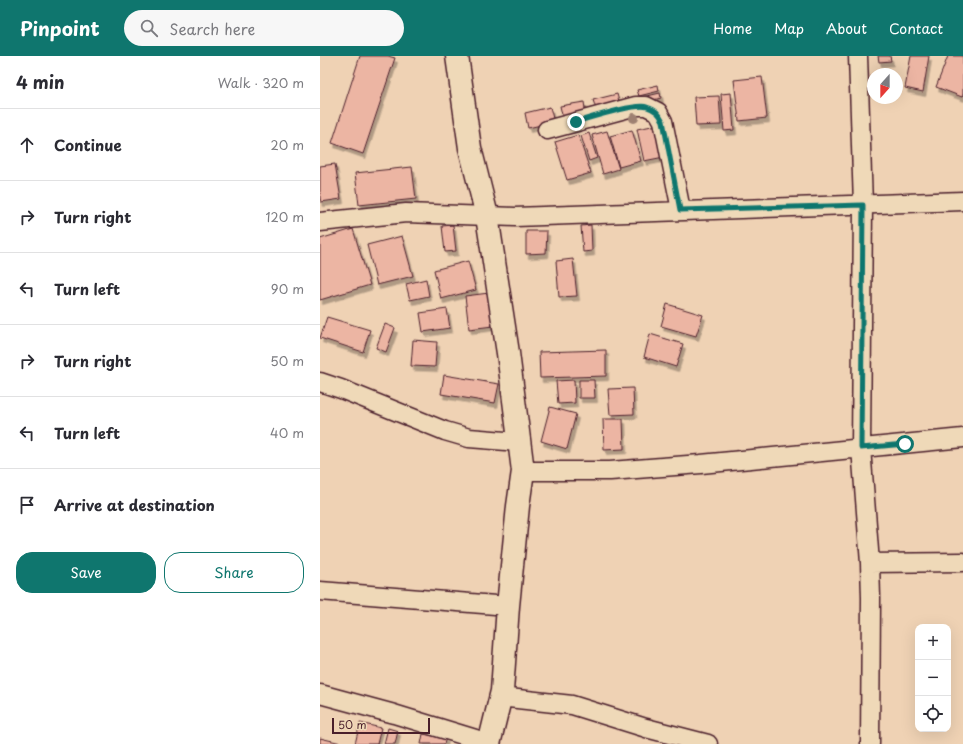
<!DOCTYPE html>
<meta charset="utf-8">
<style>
body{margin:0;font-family:"Playpen Sans",sans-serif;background:#f7f7f7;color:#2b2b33}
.controls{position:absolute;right:12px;bottom:12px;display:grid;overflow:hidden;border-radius:8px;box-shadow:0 4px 16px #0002}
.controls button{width:36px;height:36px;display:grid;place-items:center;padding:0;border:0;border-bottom:1px solid #e1e1e2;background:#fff;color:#2b2b33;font:20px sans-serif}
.compass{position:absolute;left:547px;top:12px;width:36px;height:36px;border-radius:50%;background:#fff;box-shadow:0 4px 16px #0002;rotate:201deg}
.scale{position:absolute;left:12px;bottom:10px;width:98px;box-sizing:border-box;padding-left:4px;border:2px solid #4a1f2b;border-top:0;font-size:11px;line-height:14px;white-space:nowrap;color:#4a1f2b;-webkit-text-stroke:3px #efd9b8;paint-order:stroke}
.stop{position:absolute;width:12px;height:12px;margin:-9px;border:3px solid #0f766e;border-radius:50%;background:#fff}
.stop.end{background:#0f766e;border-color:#fff;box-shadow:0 1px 4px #0008}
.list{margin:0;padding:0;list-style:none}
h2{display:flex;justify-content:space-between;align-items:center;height:52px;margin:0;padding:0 16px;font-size:17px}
h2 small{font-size:13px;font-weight:400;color:#7c7c81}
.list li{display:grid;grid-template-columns:26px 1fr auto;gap:12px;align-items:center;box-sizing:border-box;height:72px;padding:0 16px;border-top:1px solid #e1e1e2}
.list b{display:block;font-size:15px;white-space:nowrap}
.list em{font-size:13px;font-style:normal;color:#7c7c81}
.actions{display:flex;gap:8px;padding:12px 16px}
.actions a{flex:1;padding:9px 0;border:1px solid #0f766e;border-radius:16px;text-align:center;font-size:14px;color:#0f766e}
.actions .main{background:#0f766e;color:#fff}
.icon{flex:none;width:22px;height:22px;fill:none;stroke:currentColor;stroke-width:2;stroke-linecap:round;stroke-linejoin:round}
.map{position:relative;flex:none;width:643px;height:688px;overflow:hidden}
header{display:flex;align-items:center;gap:24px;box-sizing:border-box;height:56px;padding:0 20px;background:#0f766e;color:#fff}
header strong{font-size:19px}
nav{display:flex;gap:22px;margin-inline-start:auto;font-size:14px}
.search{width:280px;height:36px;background:#f7f7f7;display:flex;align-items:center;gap:10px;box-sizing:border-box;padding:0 14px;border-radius:22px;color:#7c7c81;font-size:15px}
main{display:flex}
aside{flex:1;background:#fff}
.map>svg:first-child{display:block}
</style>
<header>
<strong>Pinpoint</strong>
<div class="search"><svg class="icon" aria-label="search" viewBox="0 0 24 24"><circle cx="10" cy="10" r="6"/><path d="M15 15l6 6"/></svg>Search here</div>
<nav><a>Home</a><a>Map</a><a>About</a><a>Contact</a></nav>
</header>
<main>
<aside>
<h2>4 min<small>Walk · 320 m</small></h2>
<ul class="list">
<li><svg class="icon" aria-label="ahead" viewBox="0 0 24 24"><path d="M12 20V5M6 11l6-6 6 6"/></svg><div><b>Continue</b></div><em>20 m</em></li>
<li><svg class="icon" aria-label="right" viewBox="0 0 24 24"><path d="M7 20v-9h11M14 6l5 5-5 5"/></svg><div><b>Turn right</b></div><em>120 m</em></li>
<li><svg class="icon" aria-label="left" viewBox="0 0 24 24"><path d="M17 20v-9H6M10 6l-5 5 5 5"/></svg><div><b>Turn left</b></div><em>90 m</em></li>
<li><svg class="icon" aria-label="right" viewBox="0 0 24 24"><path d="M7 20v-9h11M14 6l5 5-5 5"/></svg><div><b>Turn right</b></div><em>50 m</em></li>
<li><svg class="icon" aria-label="left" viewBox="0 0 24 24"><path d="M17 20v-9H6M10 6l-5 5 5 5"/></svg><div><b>Turn left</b></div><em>40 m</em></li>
<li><svg class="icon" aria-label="arrive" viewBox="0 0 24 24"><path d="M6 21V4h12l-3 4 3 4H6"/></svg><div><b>Arrive at destination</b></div></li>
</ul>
<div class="actions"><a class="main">Save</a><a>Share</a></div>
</aside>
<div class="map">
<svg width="643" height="688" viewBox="0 0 643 688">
<defs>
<filter id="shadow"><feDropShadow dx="2.5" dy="4.5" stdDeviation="0" flood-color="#0004"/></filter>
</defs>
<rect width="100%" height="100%" fill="#efd2b4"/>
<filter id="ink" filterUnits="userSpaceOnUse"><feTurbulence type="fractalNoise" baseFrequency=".025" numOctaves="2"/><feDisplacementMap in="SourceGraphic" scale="8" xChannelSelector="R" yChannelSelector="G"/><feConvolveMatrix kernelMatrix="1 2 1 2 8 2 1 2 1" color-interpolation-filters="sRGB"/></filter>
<g filter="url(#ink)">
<path fill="#ecb5a3" stroke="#4a1f2b" filter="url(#shadow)" d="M40,0H68L75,2L43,98L12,87Z
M558,0H570L571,5L559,6Z
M591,0H609L603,36L585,32Z
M628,0H643V38L642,41L616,31Z
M442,21L447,62L419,65L414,24Z
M338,29L339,35L319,40L317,34Z
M340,37L341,42L321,47L319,42Z
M411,37L414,74L404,75L401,38Z
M297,38L300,49L277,56L273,44Z
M399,40L401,69L376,70L374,41Z
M264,46L266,59L243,63L240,50Z
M230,51L234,66L208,72L205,57Z
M337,69L344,101L324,105L317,73Z
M312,74L321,105L299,111L290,80Z
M287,75L299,113L283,118L272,79Z
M269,77L277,102L269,105L261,80Z
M258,79L271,117L247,124L235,86Z
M15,108L21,143L1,146L0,142V110Z
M92,111L96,143L39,149L35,117Z
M133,169L136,195L125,196L122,170Z
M271,169L272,195L263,196L261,170Z
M33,173L50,229L0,244V183Z
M206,175H227L226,197L206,198Z
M82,180L93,220L57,229L47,189Z
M253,203L257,240L239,241L236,205Z
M148,205L156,234L121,243L114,214Z
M106,223L109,240L90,244L86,228Z
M169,237L173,270L149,273L145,240Z
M347,248L383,259L376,280L341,270Z
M127,253L130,272L103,276L100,257Z
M7,261L50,274L43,296L0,282Z
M65,268L75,272L66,296L56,292Z
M330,278L363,288L356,311L324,301Z
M93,284L117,286L115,311L91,310Z
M286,294V320L220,322L219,296Z
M124,319L179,328L175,347L121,338Z
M254,324L255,347L238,348L236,325Z
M259,324H274L275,342H259Z
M313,332L314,358L290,359L288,333Z
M230,351L256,358L247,393L221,385Z
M283,363H303L304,393L284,394Z
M40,667L61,672L57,688H35Z
M68,672L78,675L75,688H64Z
M103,678L126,682L124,688H101Z
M0,682L21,687V688H0Z"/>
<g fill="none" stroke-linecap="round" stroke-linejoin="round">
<g stroke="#4a1f2b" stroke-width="21">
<path id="minor" d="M538,0L543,149L541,392L550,507L551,542L550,688
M227,74L316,50H326L338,56L343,65L361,154
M0,166L86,157L195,161L643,145
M0,326L21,333L125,375L149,382L199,386
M203,415H290L381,408L643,382
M550,507L643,506
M0,535L188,550
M0,638L74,658L169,687
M180,641L252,649L326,672L388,688"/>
</g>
<g stroke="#4a1f2b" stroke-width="25">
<path id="major" d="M137,0L150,92L167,160L188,297L203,415L198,450L188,550L182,635L169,688"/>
</g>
<use href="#minor" stroke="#efd9b8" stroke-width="18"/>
<use href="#major" stroke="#efd9b8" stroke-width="22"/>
</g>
<circle fill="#9e8071" cx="314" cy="62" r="5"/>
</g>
<g fill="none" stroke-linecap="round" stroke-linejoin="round" filter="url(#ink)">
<path stroke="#0f766e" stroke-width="5" d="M256,66C270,62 316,47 327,51C336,54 339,57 343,65L360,154L543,149L541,392L585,388"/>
</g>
</svg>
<div class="controls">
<button>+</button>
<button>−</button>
<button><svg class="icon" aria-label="locate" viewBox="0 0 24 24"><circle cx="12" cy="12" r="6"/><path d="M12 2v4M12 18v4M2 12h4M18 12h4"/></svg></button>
</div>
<svg class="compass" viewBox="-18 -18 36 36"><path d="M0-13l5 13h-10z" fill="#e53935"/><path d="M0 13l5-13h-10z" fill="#7c7c81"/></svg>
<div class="scale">50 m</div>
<div class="stop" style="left:585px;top:388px"></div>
<div class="stop end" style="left:256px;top:66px"></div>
</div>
</main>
